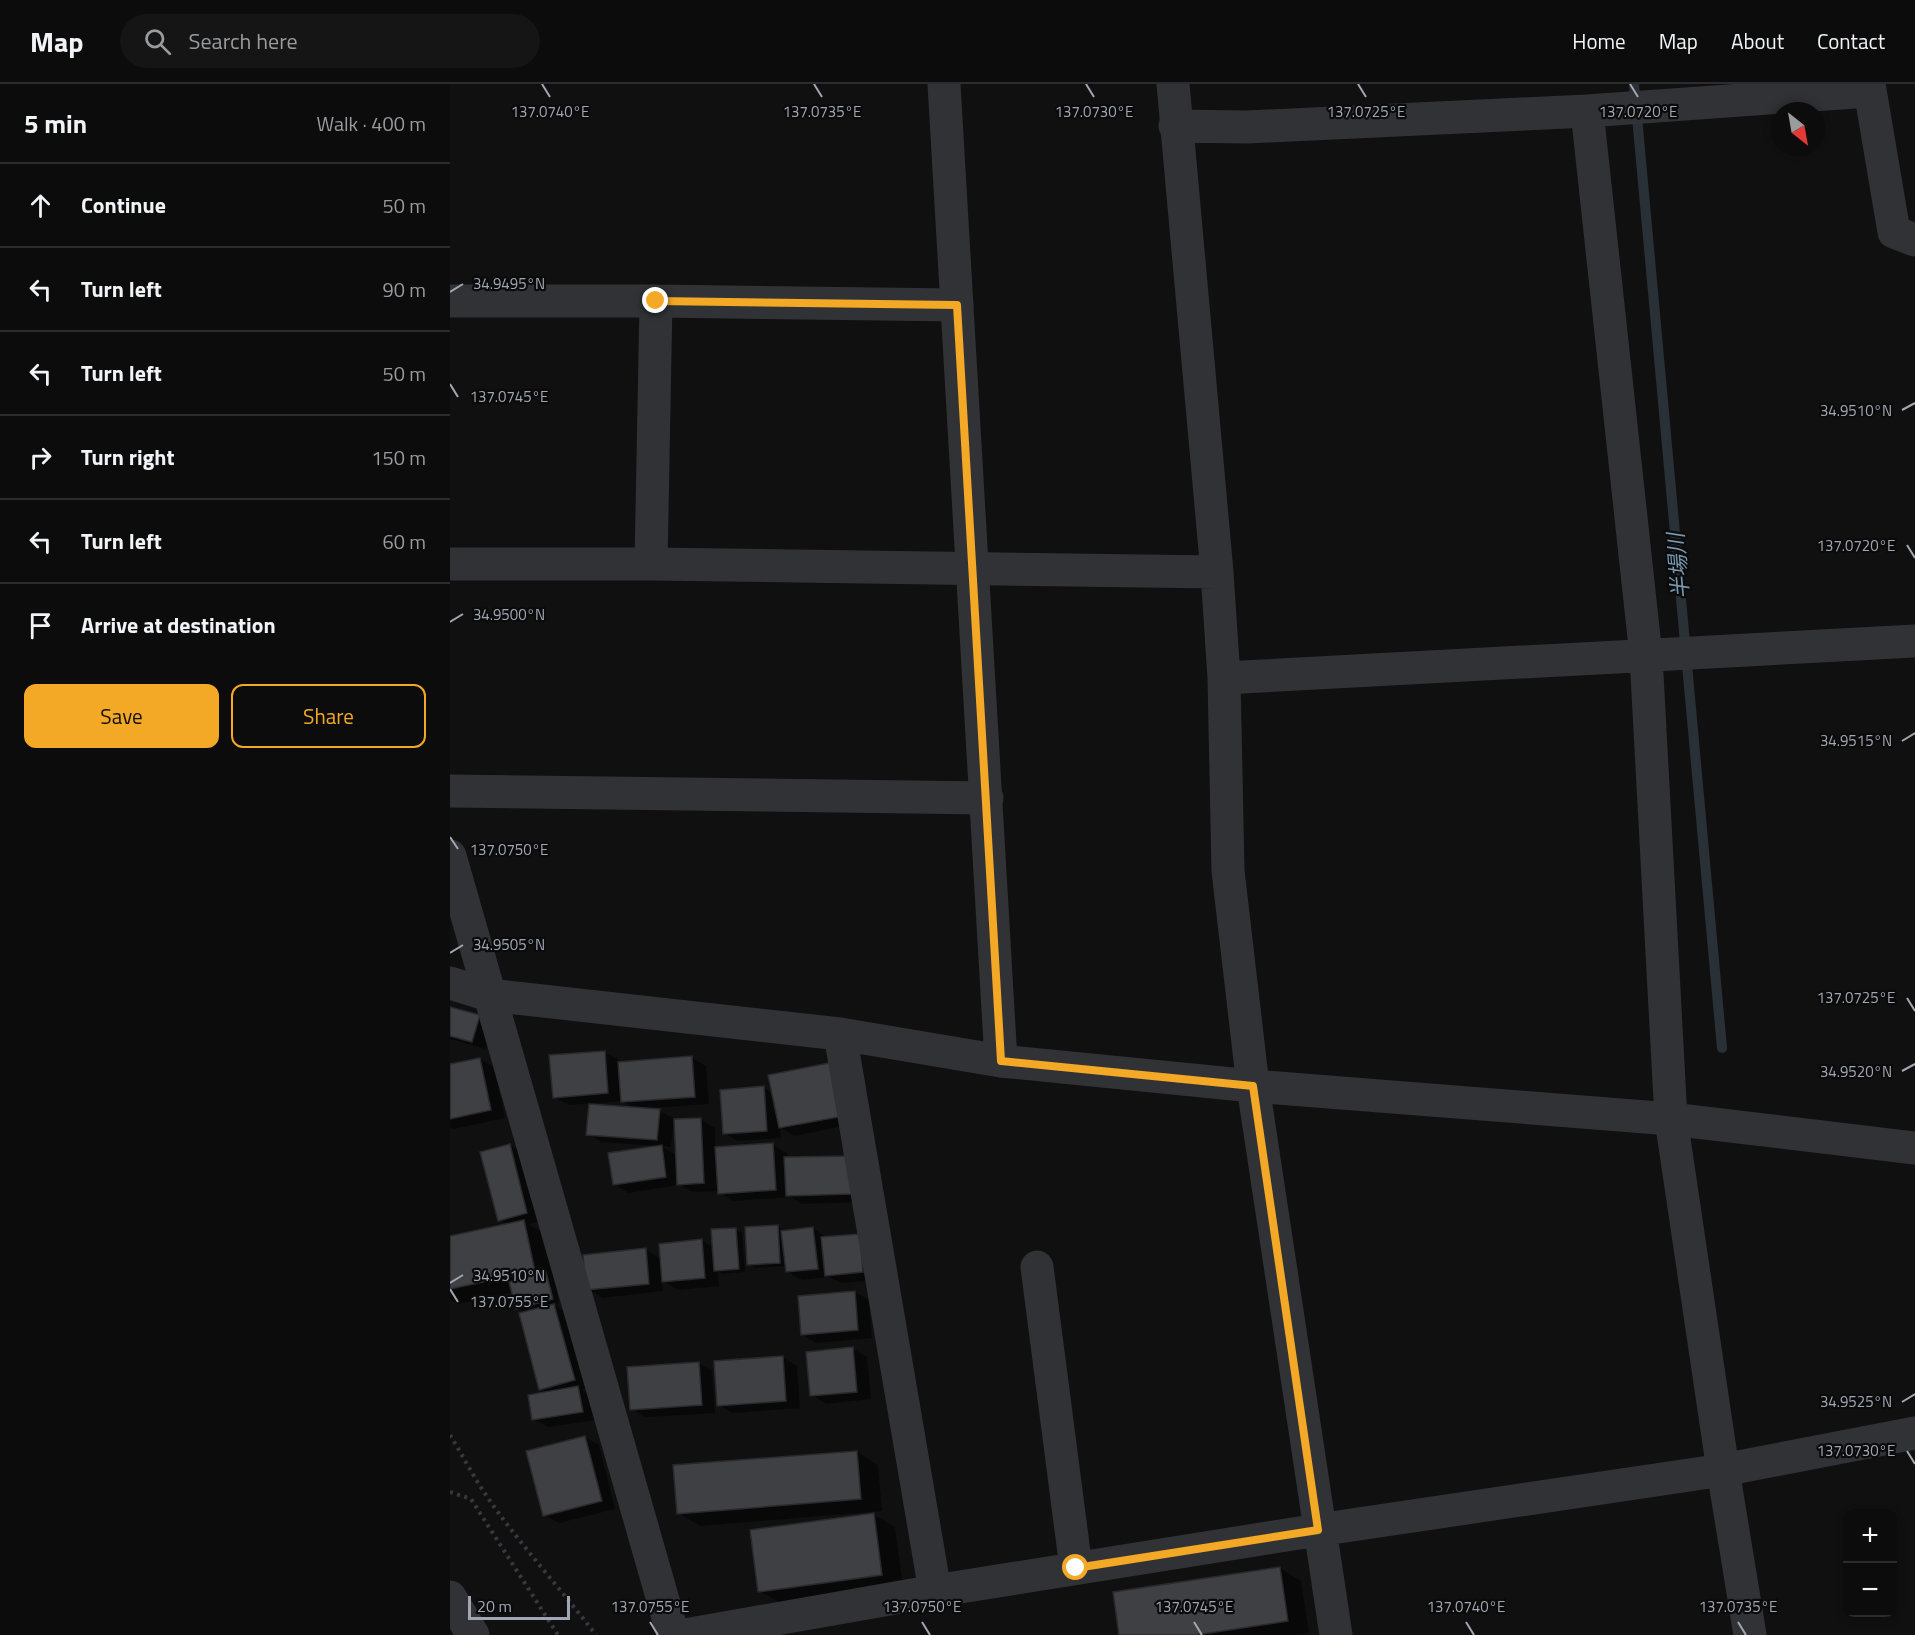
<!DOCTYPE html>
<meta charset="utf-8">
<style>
body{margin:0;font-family:"Titillium Web","Noto Sans JP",sans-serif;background:#151516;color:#f1f3f6}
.controls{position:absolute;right:18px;bottom:18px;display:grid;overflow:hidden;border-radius:12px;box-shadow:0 3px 9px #0003}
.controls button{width:54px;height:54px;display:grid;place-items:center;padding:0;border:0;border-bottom:2px solid #2c2c2e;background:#0c0c0d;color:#f1f3f6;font:30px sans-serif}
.compass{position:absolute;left:1321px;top:18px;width:54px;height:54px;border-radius:50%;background:#0c0c0d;box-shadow:0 3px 9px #0003;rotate:149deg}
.scale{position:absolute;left:18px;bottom:15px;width:102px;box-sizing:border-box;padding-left:6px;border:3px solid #a1a7b2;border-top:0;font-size:16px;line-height:21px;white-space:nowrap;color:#a1a7b2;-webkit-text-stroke:4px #0b0b0c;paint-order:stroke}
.stop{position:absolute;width:18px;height:18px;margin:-14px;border:4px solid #f3a826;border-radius:50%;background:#fff}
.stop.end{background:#f3a826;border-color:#fff;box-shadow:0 2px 6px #0008}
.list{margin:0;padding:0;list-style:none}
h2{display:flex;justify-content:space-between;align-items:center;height:78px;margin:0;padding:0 24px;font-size:26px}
h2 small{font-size:20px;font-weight:400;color:#9a9b9d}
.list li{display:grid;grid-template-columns:39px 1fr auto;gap:18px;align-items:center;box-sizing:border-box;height:84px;padding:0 24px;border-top:2px solid #2c2c2e}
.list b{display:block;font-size:22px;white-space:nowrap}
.list em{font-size:20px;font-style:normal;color:#9a9b9d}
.actions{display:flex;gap:12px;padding:18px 24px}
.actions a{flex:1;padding:14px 0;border:2px solid #f3a826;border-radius:12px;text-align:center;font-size:21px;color:#f3a826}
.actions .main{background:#f3a826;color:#111}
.icon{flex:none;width:33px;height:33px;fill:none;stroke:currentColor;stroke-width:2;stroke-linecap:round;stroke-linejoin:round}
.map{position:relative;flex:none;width:1465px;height:1551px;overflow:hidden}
header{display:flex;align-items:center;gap:36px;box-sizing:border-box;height:84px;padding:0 30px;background:#0c0c0d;border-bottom:2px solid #2c2c2e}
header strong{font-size:28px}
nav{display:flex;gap:33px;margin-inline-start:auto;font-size:21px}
.search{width:420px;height:54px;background:#151516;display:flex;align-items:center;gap:15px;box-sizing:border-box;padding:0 21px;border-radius:33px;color:#9a9b9d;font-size:22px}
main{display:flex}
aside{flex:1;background:#0c0c0d}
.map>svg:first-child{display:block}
</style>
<header>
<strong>Map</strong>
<div class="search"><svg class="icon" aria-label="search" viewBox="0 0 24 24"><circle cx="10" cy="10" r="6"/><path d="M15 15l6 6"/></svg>Search here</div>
<nav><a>Home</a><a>Map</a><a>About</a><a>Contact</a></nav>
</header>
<main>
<aside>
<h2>5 min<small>Walk · 400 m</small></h2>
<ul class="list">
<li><svg class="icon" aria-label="ahead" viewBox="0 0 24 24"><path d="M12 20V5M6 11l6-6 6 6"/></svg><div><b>Continue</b></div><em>50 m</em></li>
<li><svg class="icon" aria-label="left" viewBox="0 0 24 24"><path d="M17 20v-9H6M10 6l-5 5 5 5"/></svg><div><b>Turn left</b></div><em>90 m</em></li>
<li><svg class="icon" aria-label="left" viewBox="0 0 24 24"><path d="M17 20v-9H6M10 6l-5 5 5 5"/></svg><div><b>Turn left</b></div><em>50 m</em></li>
<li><svg class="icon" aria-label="right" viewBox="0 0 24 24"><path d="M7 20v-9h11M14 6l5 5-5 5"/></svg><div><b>Turn right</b></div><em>150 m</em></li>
<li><svg class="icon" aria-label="left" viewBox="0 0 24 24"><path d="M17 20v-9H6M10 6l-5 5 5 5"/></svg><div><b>Turn left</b></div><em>60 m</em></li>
<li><svg class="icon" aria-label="arrive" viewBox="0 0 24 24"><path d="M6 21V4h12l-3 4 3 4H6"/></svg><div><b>Arrive at destination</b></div></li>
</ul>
<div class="actions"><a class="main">Save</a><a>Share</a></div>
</aside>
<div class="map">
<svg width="1465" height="1551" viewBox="0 0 1465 1551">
<rect width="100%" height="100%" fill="#101011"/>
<path fill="#0007" d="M0,924L29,933L44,941L36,965L0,955Z
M154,968L169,976V979L242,974L256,982L259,1020L201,1024V1026L210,1027L224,1035L221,1063L211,1062L227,1072L250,1035L265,1044V1064L323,1061L337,1069V1075L415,1118L352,1120L340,1113L284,1117L270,1109V1107L243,1108L230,1101L178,1109L164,1100L206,1062L152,1058L138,1050L186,1025L172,1017L118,1021L104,1013Z
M30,975L44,983L55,1034L4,1045L0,1043V981Z
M314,1004L324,1010L408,1039L344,1052L330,1043L331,1054L288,1057L274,1049Z
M60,1061L74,1070L91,1137L78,1140L96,1150L109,1219L102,1220L118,1229L138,1304L132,1306L142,1312L147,1336L98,1343L83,1335L98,1309L91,1305L76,1229L67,1224L63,1208L8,1220L0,1216V1154L59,1141L50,1136Z
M327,1143L334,1147L363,1144L377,1154L409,1151L426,1196L391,1199L379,1193L352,1196L338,1188L337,1182L305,1184L298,1180Z
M285,1145L292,1149L295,1188L272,1190L268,1187L269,1202L228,1206L212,1196L213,1207L152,1214L138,1205L195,1166L212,1175L251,1156L264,1164Z
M405,1208L419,1216L422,1254L366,1259L352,1250Z
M403,1265L417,1273L421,1315L376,1320L362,1311Z
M332,1273L347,1282L350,1324L283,1329L269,1321Z
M248,1279L262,1287L265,1329L196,1333L182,1325Z
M135,1353L149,1361L165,1425L109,1439L94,1431Z
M407,1368L428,1381L432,1427L250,1442L228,1429Z
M424,1431L445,1443L453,1503L331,1519L309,1507Z
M830,1484L851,1497L859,1549L846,1551H671Z"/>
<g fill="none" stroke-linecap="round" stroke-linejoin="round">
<path stroke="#293137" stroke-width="10" d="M1184,0L1272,964"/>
</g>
<path fill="#3f4044" stroke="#2a2a2d" stroke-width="1.5" d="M0,923L30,931L22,958L0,952Z
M155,967L158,1009L103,1014L99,971Z
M242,972L245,1013L171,1018L168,978Z
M30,974L41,1026L0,1035V980Z
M384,978L394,1032L329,1044L318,991Z
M314,1002L317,1047L273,1050L270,1006Z
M139,1020L210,1025L207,1056L136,1051Z
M251,1034L254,1099L227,1101L224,1035Z
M323,1059L326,1106L268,1110L265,1063Z
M60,1060L77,1129L48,1137L30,1068Z
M212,1061L216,1093L163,1101L158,1069Z
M401,1072L402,1110L336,1112L334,1073Z
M74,1136L85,1187L0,1205V1152Z
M328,1141L330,1179L297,1181L295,1143Z
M363,1143L368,1185L336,1188L331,1147Z
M286,1144L289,1185L264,1187L261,1145Z
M410,1150L413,1188L375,1192L371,1153Z
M252,1155L255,1194L212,1198L209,1160Z
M196,1164L199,1200L136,1206L133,1171Z
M96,1188L103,1215L66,1225L59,1198Z
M405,1207L408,1246L351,1251L348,1212Z
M104,1220L125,1296L89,1306L69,1229Z
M403,1263L407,1308L360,1312L356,1268Z
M333,1272L336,1317L267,1322L264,1277Z
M249,1278L252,1321L180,1326L177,1283Z
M128,1302L133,1328L82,1336L78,1311Z
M135,1352L152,1417L93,1432L76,1367Z
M407,1367L411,1415L227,1430L223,1381Z
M424,1429L432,1491L308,1508L300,1446Z
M830,1483L838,1537L746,1551H669L663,1508Z"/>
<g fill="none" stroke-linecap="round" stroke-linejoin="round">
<path stroke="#37393d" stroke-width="4" stroke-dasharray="3 4.5" stroke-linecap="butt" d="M0,1351C13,1372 24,1394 38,1414C71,1462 111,1505 146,1551
M0,1408L21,1415L108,1551"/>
<path stroke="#313236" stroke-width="33" d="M723,0L767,488L774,594L778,787L803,1002L886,1551
M1419,0L1444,148L1465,156
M1137,27L1196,572L1221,1035L1273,1386L1300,1551
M725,42L797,43L1137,27L1419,7
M0,217H206L507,221
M0,480H201L767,488
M201,480L206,217
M774,594L1465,557
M0,707L537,714
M0,772L223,1551
M0,899L39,911L390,950L551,977L803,1002L1221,1035L1465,1064
M390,950L485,1507
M587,1183L626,1484
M0,1513L23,1551
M235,1551L485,1507L868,1446L1273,1386L1465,1349"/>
<path stroke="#313236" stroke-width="33" d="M494,0L551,977"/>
</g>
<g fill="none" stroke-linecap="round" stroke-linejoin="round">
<path stroke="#f3a826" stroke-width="8" d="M206,217L507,221L551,977L803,1002L868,1446L626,1484"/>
</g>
<path fill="none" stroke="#a1a7b2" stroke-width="2" d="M92,0L100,13M364,0L372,13M636,0L644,13M908,0L916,13M1180,0L1188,13M0,208L13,200M0,300L8,313M1452,326L1465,319M1457,461L1465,474M0,538L13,530M1452,657L1465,649M0,753L8,765M0,869L13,861M1457,914L1465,927M1452,987L1465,980M0,1199L13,1191M0,1205L8,1218M1452,1318L1465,1310M1457,1367L1465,1380M200,1538L208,1551M472,1538L480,1551M744,1538L752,1551M1016,1538L1024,1551M1288,1538L1296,1551"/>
<g text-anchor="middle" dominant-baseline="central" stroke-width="4.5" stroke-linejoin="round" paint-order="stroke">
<g font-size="22" font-style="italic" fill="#7796af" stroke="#0b0b0c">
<text transform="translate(1228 482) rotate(-95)">半場川</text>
</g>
</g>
<g font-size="15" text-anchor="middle" fill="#a1a7b2" stroke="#0b0b0c" stroke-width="4.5" stroke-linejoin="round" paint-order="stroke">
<text x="372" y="33">137.0735°E</text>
<text x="644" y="33">137.0730°E</text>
<text x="1188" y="33">137.0720°E</text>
<text x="100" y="33">137.0740°E</text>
<text x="916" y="33">137.0725°E</text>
<text x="59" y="205">34.9495°N</text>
<text x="59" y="318">137.0745°E</text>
<text x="1406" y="332">34.9510°N</text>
<text x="1406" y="467">137.0720°E</text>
<text x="59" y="536">34.9500°N</text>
<text x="1406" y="662">34.9515°N</text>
<text x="59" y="771">137.0750°E</text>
<text x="59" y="866">34.9505°N</text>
<text x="1406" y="919">137.0725°E</text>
<text x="1406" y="993">34.9520°N</text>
<text x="59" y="1197">34.9510°N</text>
<text x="59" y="1223">137.0755°E</text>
<text x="1406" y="1323">34.9525°N</text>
<text x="1406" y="1372">137.0730°E</text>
<text x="200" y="1528">137.0755°E</text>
<text x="472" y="1528">137.0750°E</text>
<text x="744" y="1528">137.0745°E</text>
<text x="1016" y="1528">137.0740°E</text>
<text x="1288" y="1528">137.0735°E</text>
</g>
</svg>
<div class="controls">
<button>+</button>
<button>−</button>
</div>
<svg class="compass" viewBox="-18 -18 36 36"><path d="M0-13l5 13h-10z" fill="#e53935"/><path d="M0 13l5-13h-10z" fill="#9a9b9d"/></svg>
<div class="scale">20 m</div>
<div class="stop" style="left:626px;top:1484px"></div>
<div class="stop end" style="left:206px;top:217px"></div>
</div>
</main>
